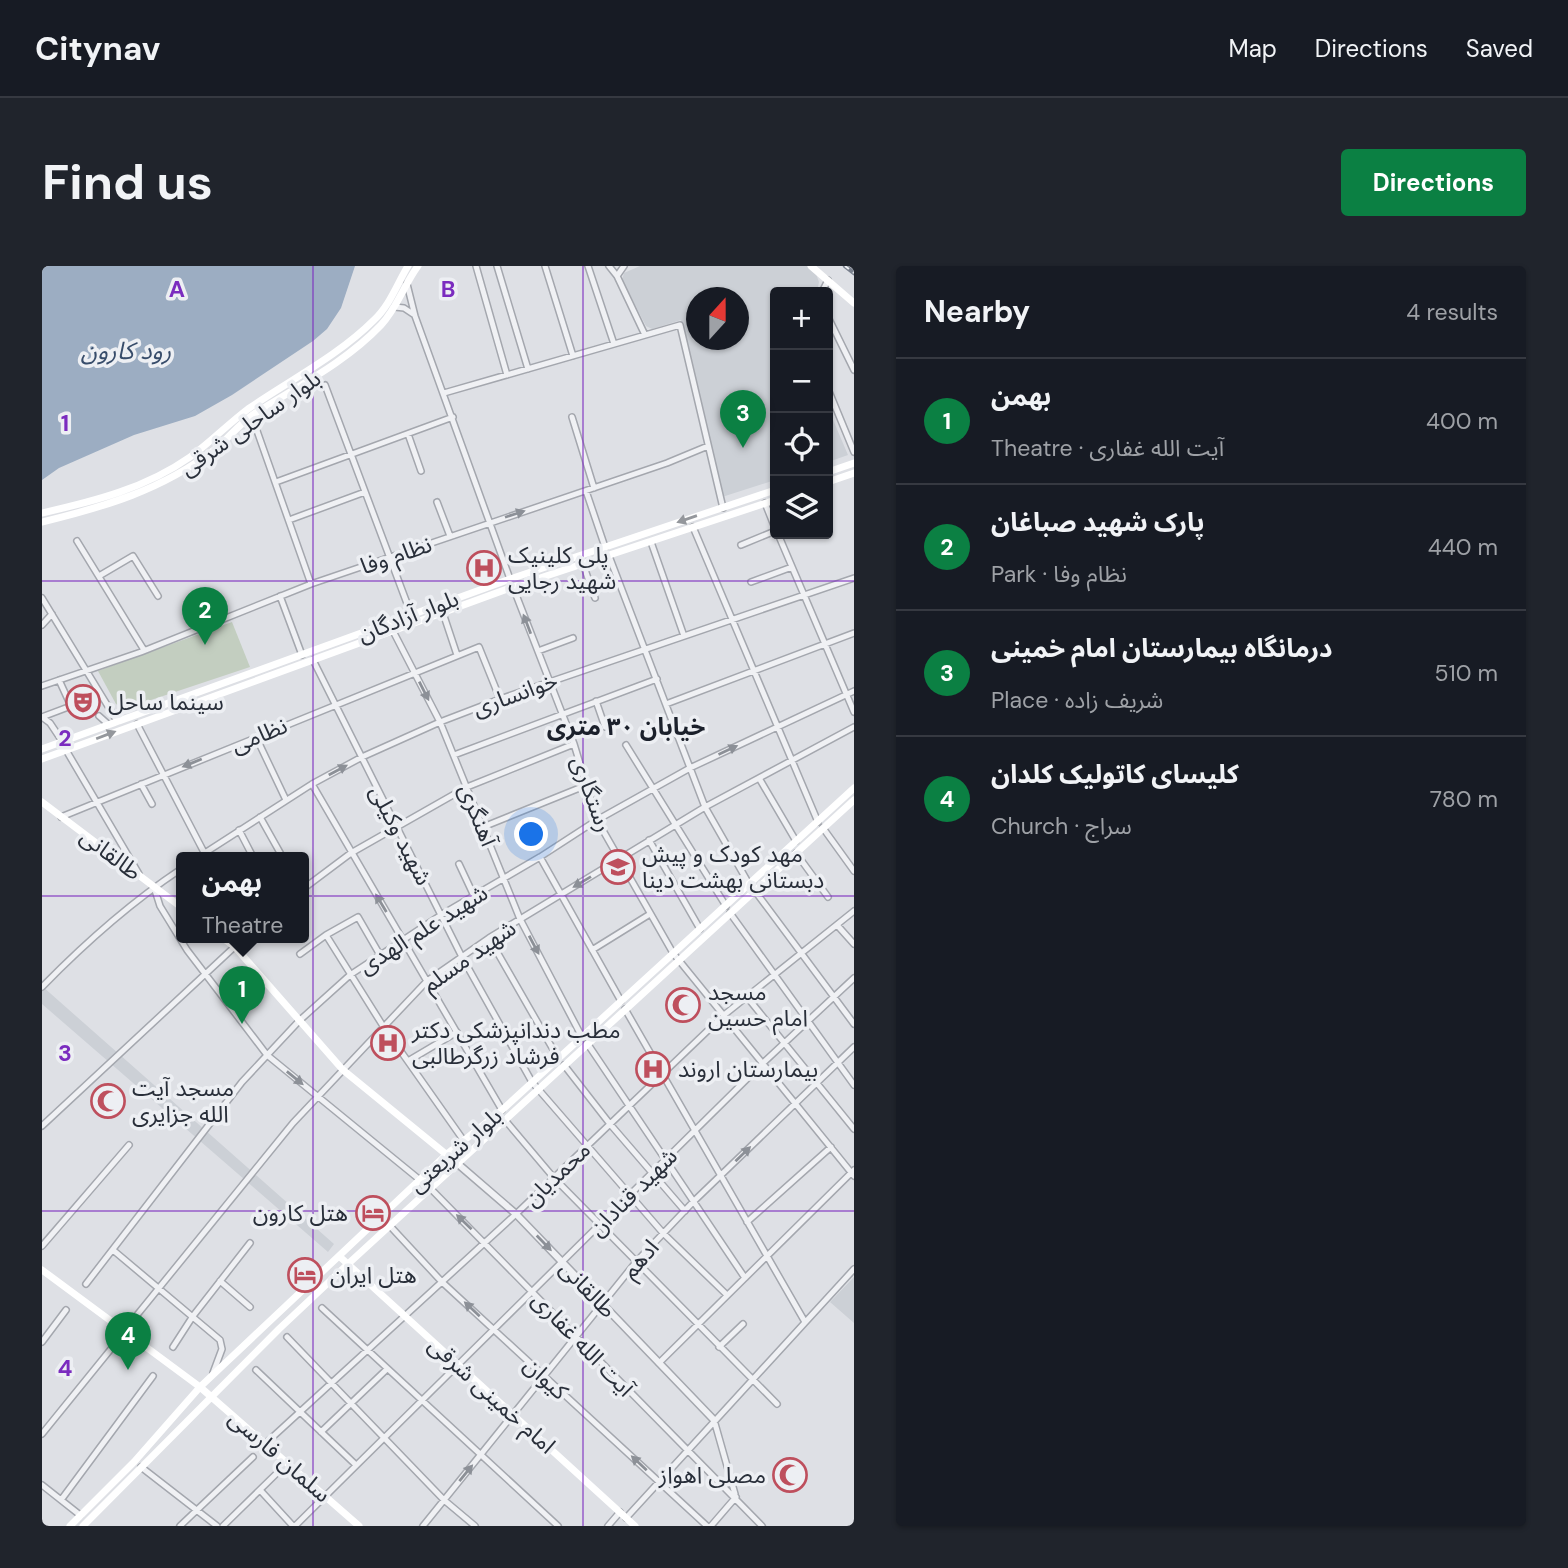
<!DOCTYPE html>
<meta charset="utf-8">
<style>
body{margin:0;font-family:"DM Sans","Noto Sans Arabic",sans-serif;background:#20242c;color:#f1f3f6}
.controls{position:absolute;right:21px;top:21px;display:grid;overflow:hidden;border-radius:7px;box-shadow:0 2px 5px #0004}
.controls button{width:63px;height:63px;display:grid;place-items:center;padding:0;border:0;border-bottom:2px solid #363941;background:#171b24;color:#f1f3f6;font:35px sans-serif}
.compass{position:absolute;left:644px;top:21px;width:63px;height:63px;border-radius:50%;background:#171b24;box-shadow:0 2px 5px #0004;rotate:21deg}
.you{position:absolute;left:490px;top:569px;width:24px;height:24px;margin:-18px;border:5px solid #fff;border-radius:50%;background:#1a73e8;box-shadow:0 0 0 10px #1a73e833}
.badge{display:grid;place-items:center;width:46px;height:46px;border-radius:50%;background:#0b8043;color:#fff;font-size:23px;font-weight:700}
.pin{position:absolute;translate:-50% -58px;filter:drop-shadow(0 2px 4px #0008)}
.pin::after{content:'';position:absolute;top:37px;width:24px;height:21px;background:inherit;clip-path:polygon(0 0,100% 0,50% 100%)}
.popup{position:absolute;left:134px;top:586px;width:133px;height:91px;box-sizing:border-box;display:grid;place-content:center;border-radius:7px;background:#171b24;filter:drop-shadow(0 2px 5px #0005);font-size:23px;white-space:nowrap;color:#9ea1a6}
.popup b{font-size:26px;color:#f1f3f6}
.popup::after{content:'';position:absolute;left:50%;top:100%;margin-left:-14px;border:14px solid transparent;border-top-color:#171b24}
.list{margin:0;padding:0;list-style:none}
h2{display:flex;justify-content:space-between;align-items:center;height:91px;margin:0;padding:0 28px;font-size:30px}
h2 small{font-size:23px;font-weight:400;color:#9ea1a6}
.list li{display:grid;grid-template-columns:46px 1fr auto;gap:21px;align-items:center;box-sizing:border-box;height:126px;padding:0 28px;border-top:2px solid #363941}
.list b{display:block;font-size:26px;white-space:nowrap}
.list p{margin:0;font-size:23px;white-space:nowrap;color:#9ea1a6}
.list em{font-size:23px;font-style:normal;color:#9ea1a6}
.icon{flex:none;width:38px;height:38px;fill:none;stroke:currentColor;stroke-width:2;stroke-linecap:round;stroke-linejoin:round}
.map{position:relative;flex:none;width:812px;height:1260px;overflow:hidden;border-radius:7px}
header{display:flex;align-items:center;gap:42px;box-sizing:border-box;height:98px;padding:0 35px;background:#171b24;border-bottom:2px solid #363941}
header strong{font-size:33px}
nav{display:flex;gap:38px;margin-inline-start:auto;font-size:24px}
.intro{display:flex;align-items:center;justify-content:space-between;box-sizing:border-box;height:168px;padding:0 42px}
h1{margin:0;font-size:49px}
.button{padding:18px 32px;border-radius:7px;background:#0b8043;color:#fff;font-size:24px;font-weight:700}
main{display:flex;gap:42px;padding:0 42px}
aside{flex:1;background:#171b24;border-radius:7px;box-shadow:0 2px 5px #0004}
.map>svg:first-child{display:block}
</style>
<header>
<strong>Citynav</strong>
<nav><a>Map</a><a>Directions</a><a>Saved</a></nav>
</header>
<div class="intro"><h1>Find us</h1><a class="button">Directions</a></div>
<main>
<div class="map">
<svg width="812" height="1260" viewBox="0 0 812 1260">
<rect width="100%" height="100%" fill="#dee0e5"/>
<path fill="#ccd0d6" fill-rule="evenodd" d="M598,0H766L773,5L777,16L775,26H733V214L680,231L639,54L610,63L604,60L580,14L582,7ZM654,32H696V74H654Z
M786,142L806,189L786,196Z
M0,720L292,978L286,986L0,738Z
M812,1011V1057L788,1036Z"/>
<path fill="#c3cec0" d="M190,356L208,401L82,443L74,438L56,405Z"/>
<path fill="#9cadc2" d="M0,0H313L299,42L285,63L271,75L190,129L153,150L92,169L17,202L0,214Z"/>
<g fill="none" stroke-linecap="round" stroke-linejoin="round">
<g stroke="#a4a7ae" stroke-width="8">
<path id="minor" d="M434,0L465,109
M455,0L486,103
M503,0L531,90
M546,0L572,78
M567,0L575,10L582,0
M575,10L603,69
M365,18L373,50L468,313
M780,26L786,14
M353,41L362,42L371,48
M786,51L812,104
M283,119L369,348
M786,123L812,186
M402,127L638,59L681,242
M530,151L552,222
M214,162L269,318
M366,168L379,205
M234,216L411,151
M544,225L563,281
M395,236L408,270
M723,237L733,262
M247,254L323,226
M651,261L776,556
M736,268L812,446
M35,275L102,384
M609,276L642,370
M699,279L733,265
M567,290L663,541L707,618
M541,298L553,332
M57,310L91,290L116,330
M709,316L750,301
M471,321L532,478L555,554L631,687L812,910
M238,330L260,389
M0,332L75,455
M401,347L415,389
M0,359L10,348
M351,365L398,456L478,653L540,771
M496,385L531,372
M271,394L420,691L490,816L621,967L685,1029
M0,420L99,386L269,318L625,197L666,180
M554,435L563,461
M624,438L812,367
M57,450L66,458
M0,451L29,440L17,414
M0,451L8,457L20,475
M95,458L165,592
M214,471L244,534
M584,479L684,640
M24,484L97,608
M412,489L615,413
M717,512L754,575
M99,518L110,538
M270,518L460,844
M19,551L437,381L458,433
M218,551L241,592
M441,561L545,519
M781,562L812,605
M197,564L211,591
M607,574L658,663
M754,587L786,631
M498,591L579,735
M155,592L270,518L320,491L398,456L458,433L812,312
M417,598L432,630
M112,621L118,640L145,684L225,789L378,914
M261,623L309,587L425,521L532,478
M713,625L812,758
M688,647L812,819
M795,659L812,678
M284,669L341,760L422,875
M447,672L516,792
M550,684L608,648
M258,688L284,669L316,651L338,689
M0,721C42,678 88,637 139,603
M705,731L812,863
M583,743L763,1056
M545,777L703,1012
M366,795L415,766
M522,799L568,858L643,945
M463,854L512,912L735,1138
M0,860L202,672
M389,923L720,1260
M705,956L789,881
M348,960L400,1016L665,1260
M0,980L87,879
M71,984L178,1074L180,1083L171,1107
M178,1015L208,1041
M44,1018L200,816L257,755L308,709L399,649L498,591L555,554L648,502L812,425
M280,1042L516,1260
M95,1049L251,857L385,715L447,672L663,541L812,461
M245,1071L402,1234L433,1260
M0,1076L24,1044
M131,1081L151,1050L208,977
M677,1081L701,1058
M617,1097L812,904
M214,1104L314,1199
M672,1154L693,1228
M279,1166L345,1103
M0,1168L73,1078
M224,1177L474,948L682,749L812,645
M99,1201L175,1260
M0,1219L38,1249
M218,1224L251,1260
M19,1234L111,1110
M584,1252L812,1003
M138,1260L211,1191
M181,1260L233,1209
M253,1260L721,797L812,712
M381,1260L594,996L651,936L812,781
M566,1260L578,1246
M669,1260L694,1231"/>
</g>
<g stroke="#a4a7ae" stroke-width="9">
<path id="tertiary" d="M416,898L474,948L672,1154"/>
</g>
<use href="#minor" stroke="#f0f1f4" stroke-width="5"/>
<use href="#tertiary" stroke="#f0f1f4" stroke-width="6"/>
<path stroke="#fff" stroke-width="7" d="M769,0L812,37
M786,206L812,197
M786,216L812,207
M0,247C53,235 104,222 148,191C169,176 186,158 206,143C248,114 296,90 332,54C348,39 355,18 366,0
M0,256C62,241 120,224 172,184C186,173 197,158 212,148C254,121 303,97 339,59C355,42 362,19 376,0
M0,483L468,313L733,224
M0,493L471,321L733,234
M0,536L139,641
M181,672L193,681L301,804L416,898
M297,990L593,1260
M0,1004L158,1121L317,1260
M28,1260L92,1196L158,1121L405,888L460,844L812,522
M41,1260L237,1063L306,998L812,534"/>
<g stroke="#79808d" stroke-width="4.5">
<path id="rail" d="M803,0L812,7"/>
</g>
<use href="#rail" stroke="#edeff3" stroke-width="2" stroke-dasharray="5" stroke-linecap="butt"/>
</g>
<defs><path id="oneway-solid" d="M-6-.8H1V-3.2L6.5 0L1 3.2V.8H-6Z" transform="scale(1.75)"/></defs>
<g fill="#8c9097">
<use href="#oneway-solid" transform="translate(473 248) rotate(-18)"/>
<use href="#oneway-solid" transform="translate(485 358) rotate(-111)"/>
<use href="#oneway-solid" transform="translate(382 425) rotate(63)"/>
<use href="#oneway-solid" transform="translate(686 484) rotate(-25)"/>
<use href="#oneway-solid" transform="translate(150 497) rotate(158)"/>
<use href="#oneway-solid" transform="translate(296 504) rotate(-28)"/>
<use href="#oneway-solid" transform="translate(540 616) rotate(149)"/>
<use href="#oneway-solid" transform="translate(339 637) rotate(-121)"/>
<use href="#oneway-solid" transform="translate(492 679) rotate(62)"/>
<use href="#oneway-solid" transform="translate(253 812) rotate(39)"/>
<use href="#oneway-solid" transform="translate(701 888) rotate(-44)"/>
<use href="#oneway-solid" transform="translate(422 956) rotate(-136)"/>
<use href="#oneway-solid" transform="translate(502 977) rotate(46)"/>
<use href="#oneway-solid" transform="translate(430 1043) rotate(-137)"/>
<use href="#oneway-solid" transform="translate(597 1197) rotate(-137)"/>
<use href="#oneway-solid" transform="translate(424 1207) rotate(-51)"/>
</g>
<g fill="#94979c">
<use href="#oneway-solid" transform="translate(645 253) rotate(161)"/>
<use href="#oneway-solid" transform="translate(64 469) rotate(-21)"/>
</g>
<path fill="none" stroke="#7b2cbf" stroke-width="2" stroke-opacity="0.55" d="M271,0V1260M541,0V1260M0,315H812M0,630H812M0,945H812"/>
<defs>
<g id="hospital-ring" transform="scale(1.75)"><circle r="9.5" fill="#edeff3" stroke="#be4f5d" stroke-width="1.5"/><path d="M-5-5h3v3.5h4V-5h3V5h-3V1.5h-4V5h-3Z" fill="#be4f5d"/></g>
<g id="theatre-ring" transform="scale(1.75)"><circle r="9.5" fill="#edeff3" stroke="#be4f5d" stroke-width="1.5"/><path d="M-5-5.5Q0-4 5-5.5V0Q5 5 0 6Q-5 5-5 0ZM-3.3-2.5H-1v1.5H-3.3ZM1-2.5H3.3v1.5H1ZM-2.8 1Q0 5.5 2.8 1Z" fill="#be4f5d"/></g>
<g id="school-ring" transform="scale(1.75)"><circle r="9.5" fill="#edeff3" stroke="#be4f5d" stroke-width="1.5"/><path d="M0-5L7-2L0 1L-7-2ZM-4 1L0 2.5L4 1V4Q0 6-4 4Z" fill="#be4f5d"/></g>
<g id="mosque-ring" transform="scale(1.75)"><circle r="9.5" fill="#edeff3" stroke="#be4f5d" stroke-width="1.5"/><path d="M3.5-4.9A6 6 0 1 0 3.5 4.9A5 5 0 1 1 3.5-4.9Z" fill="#be4f5d"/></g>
<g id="hotel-ring" transform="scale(1.75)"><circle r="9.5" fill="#edeff3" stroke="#be4f5d" stroke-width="1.5"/><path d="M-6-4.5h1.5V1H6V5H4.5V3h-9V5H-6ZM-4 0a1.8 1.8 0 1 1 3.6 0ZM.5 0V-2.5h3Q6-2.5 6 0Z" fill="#be4f5d"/></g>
</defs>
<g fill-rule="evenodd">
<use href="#hospital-ring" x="442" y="302"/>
<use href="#theatre-ring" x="41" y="436"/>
<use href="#school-ring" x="576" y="601"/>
<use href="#mosque-ring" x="641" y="739"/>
<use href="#hospital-ring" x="346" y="777"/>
<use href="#hospital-ring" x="611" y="803"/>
<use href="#mosque-ring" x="66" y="835"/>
<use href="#hotel-ring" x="331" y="947"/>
<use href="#hotel-ring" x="263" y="1009"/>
<use href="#mosque-ring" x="748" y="1209"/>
</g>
<g text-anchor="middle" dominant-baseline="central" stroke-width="7" stroke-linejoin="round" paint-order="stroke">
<g font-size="23" fill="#292f3a" stroke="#edeff3">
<text transform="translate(208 157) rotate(-35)">بلوار ساحلی شرقی</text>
<text transform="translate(354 289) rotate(-19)">نظام وفا</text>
<text transform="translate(366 350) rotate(-21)">بلوار آزادگان</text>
<text transform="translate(473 428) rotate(-20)">خوانساری</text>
<text transform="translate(217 469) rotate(-22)">نظامی</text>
<text transform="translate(550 528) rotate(70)">رستگاری</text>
<text transform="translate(436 549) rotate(68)">آهنگری</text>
<text transform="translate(359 569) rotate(63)">شهید وکیلی</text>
<text transform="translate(69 588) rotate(37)">طالقانی</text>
<text transform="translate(381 663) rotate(-32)">شهید علم الهدی</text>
<text transform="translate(427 690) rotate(-35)">شهید مسلم</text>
<text transform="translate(413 884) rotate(-41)">بلوار شریعتی</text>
<text transform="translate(515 908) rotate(-44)">محمدیان</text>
<text transform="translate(591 926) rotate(-45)">شهید قنادان</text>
<text transform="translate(598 993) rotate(-49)">ادهم</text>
<text transform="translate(546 1023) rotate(46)">طالقانی</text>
<text transform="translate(541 1078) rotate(46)">آیت الله غفاری</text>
<text transform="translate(504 1112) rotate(43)">کیوان</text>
<text transform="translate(450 1129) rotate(42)">امام خمینی شرقی</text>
<text transform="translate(238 1190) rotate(41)">سلمان فارسی</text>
</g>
<g font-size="23" fill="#292f3a" stroke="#edeff3" text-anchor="start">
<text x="466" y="289">پلی کلینیک<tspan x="466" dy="26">شهید رجایی</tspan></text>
<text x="66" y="436">سینما ساحل</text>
<text x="600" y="588">مهد کودک و پیش<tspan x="600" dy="26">دبستانی بهشت دینا</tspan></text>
<text x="666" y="726">مسجد<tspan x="666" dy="26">امام حسین</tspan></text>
<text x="370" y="764">مطب دندانپزشکی دکتر<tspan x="370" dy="26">فرشاد زرگرطالبی</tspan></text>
<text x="636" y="803">بیمارستان اروند</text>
<text x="90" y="822">مسجد آیت<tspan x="90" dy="26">الله جزایری</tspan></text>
<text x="306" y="947" text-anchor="end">هتل کارون</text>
<text x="288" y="1009">هتل ایران</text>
<text x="724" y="1209" text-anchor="end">مصلی اهواز</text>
</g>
<g font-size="24" font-style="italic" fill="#374c6a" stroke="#edeff3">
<text x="84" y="84">رود کارون</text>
</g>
<g font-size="24" font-weight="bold" fill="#1b202b" stroke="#edeff3">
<text x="584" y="460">خیابان ۳۰ متری</text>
</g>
</g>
<g font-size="23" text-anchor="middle" font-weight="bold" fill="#7b2cbf" stroke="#edeff3" stroke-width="7" stroke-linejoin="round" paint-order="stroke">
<text x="135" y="31">A</text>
<text x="406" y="31">B</text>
<text x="23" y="165">1</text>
<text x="23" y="480">2</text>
<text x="23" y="795">3</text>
<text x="23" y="1110">4</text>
</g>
</svg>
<div class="controls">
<button>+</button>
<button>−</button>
<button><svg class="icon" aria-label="locate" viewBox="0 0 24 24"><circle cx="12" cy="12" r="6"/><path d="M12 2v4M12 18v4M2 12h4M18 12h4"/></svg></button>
<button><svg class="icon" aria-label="layers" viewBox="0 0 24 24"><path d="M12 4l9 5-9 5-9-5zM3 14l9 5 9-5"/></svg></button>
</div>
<svg class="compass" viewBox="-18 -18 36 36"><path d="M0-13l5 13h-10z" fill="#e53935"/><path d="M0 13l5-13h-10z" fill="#9ea1a6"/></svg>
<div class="you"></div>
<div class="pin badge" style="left:200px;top:758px">1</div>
<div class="popup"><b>بهمن</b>Theatre</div>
<div class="pin badge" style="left:163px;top:379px">2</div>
<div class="pin badge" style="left:701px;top:182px">3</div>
<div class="pin badge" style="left:86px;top:1104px">4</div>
</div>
<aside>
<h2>Nearby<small>4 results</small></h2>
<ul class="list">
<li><span class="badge">1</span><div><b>بهمن</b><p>Theatre · آیت الله غفاری</p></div><em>400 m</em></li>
<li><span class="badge">2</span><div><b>پارک شهید صباغان</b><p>Park · نظام وفا</p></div><em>440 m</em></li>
<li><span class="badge">3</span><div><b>درمانگاه بیمارستان امام خمینی</b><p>Place · شریف زاده</p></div><em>510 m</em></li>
<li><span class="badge">4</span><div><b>کلیسای کاتولیک کلدان</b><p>Church · سراج</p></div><em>780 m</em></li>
</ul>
</aside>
</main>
